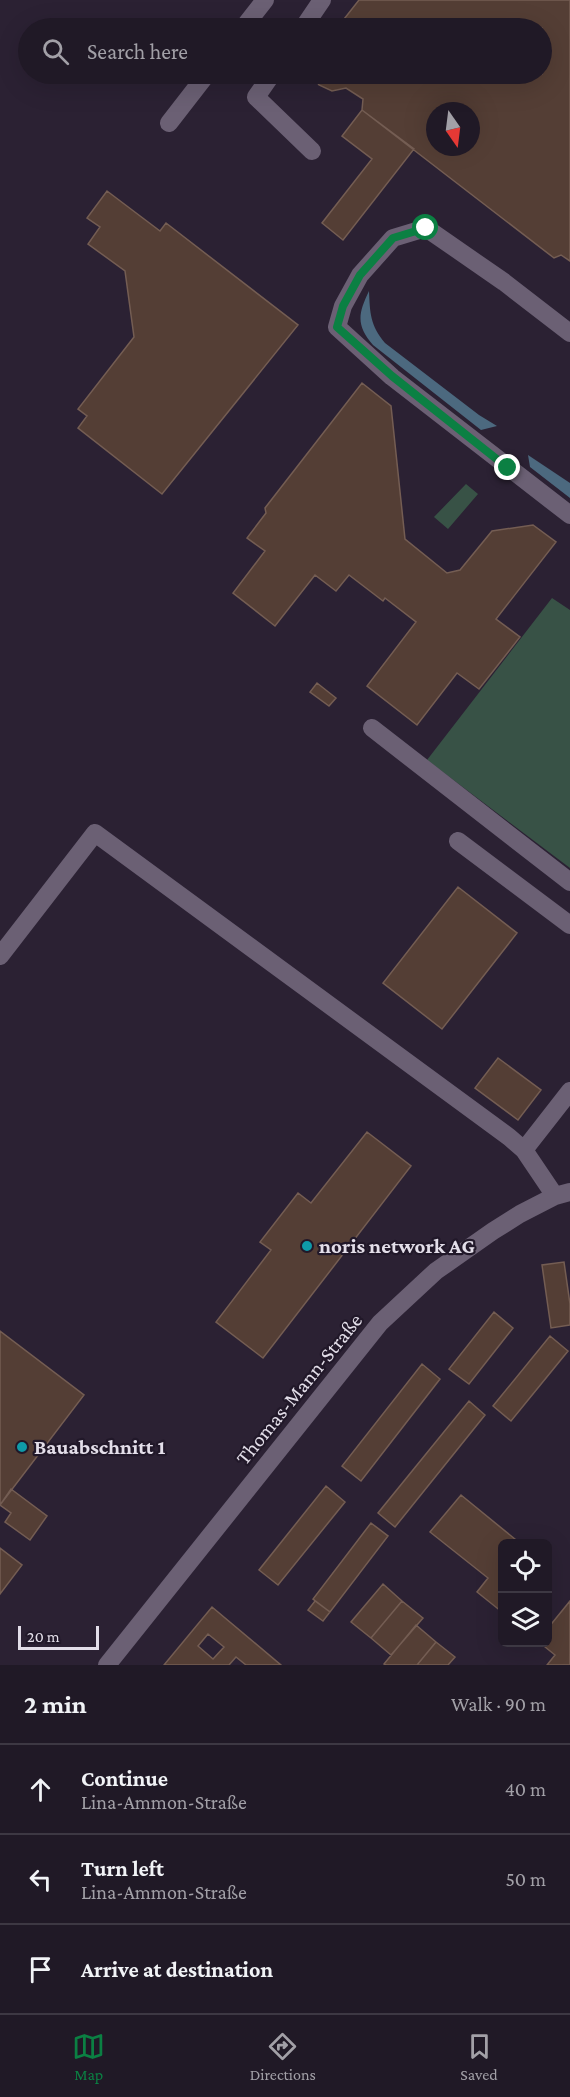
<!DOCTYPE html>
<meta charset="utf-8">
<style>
body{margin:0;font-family:"Crimson Pro",serif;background:#2d2632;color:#f1f3f6}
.controls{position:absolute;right:18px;bottom:18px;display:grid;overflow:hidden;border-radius:9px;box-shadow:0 6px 24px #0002}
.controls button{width:54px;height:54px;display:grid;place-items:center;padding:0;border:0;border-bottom:2px solid #3d3843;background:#201926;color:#f1f3f6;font:30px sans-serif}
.compass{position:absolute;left:426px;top:102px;width:54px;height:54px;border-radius:50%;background:#201926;box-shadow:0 6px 24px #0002;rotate:166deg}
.scale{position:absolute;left:18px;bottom:15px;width:81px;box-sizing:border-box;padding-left:6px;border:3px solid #e3dee9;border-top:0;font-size:16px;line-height:21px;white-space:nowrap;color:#e3dee9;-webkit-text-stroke:4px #211829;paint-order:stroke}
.stop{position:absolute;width:18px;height:18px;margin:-14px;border:4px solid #0b8043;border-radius:50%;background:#fff}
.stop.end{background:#0b8043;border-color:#fff;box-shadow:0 2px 6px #0008}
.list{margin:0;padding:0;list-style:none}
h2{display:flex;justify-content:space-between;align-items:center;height:78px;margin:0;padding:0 24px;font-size:26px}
h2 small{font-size:20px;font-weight:400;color:#a2a0a7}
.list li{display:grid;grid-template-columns:39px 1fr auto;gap:18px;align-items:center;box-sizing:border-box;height:90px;padding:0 24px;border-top:2px solid #3d3843}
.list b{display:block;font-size:22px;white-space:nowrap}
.list p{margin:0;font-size:20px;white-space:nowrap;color:#a2a0a7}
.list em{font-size:20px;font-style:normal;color:#a2a0a7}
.icon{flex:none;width:33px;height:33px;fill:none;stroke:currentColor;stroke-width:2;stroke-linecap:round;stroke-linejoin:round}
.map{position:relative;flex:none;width:570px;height:1665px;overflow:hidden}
.search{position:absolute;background:#201926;box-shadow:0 6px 24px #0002;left:18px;right:18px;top:18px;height:66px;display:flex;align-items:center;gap:15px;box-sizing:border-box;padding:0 21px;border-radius:33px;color:#a2a0a7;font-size:22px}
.sheet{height:348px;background:#201926}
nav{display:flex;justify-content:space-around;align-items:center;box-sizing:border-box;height:84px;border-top:2px solid #3d3843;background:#201926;font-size:16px;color:#a2a0a7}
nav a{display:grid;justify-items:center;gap:3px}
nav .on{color:#0b8043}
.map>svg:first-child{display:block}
</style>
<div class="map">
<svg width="570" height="1665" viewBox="0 0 570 1665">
<rect width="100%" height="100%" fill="#2b2133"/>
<path fill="#385246" d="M466,484L478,494L448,529L434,517Z
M552,598L570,610V868L427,760Z"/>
<path fill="#4c697f" d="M369,291C370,313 370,325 385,343L479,415L497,426L481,430L373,345C356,325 358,314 369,291Z
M528,455L570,483V498L530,467Z"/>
<path fill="#543e35" stroke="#745d53" stroke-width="1.5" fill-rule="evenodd" d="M359,0H570V261L561,255L554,258L362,110L363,99L346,88L332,91L319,85L311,74H542V28H337ZM435,111H471V147H435Z
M362,110L414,149L343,240L322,223L372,159L342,136Z
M107,191L160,231L166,223L298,325L162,494L78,428L87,416L78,409L134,337L125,271L88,244L100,227L87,218Z
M362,383L391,406L405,539L447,573L460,570L492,531L533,525L556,542L496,619L520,637L479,689L457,673L417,725L367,686L416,622L385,598L383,601L349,575L336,591L315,575L275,626L233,593L265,551L247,538L266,513L265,508Z
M317,683L336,698L329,706L310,692Z
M458,887L517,933L442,1029L383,983Z
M498,1058L541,1090L518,1120L475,1088Z
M367,1132L411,1166L263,1358L216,1322L271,1250L260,1242L298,1193L311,1203Z
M564,1262L570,1304V1325L551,1328L542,1265Z
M494,1312L513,1328L469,1384L449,1369Z
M0,1331L84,1395L0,1505Z
M550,1336L568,1351L511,1421L493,1406Z
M422,1364L440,1379L361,1481L342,1466Z
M469,1401L485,1415L395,1527L378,1513Z
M326,1486L345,1502L278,1585L259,1570Z
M11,1489L47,1516L30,1540L5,1522L11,1513L0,1505Z
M461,1495L521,1544H502V1612L477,1592L488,1578L430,1532Z
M371,1523L388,1536L330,1612L313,1599Z
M0,1548L22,1565L0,1594Z
M383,1584L402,1601L371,1638L351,1622Z
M315,1601L330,1612L323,1621L308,1610Z
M402,1601L423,1618L391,1655L371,1638Z
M570,1601V1665H547L555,1655L539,1642H548V1628Z
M212,1607L281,1665H246L236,1657L229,1665H164ZM208,1634L224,1647L213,1659L198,1646Z
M416,1625L436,1642L417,1665H386L384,1664Z
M436,1642L455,1657L448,1665H417Z"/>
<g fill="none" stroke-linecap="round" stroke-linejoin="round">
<path stroke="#6b6074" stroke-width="18" d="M243,28L265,0
M303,28L322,0
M272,74L256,97L312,151
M169,123L207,74
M570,333L504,282L426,228L393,238L360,275L343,306L337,327L392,377L570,515
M372,728L570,882
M458,841L570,925
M0,956L95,833L509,1137L524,1150L555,1196
M524,1150L570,1091
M107,1665L380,1323L436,1271L493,1231L520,1214L555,1196L570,1192"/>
</g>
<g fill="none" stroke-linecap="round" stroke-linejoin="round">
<path stroke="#0b8043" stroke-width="8" d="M426,228L393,238L360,275L343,306L337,327L392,376L508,468"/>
</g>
<g fill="#0f9aa8" stroke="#211829" stroke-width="2">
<circle cx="307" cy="1246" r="6"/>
<circle cx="22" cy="1447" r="6"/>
</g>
<g text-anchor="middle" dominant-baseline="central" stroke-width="4.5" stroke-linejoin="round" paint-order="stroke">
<g font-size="21" font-weight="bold" fill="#e3dee9" stroke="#211829" text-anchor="start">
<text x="319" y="1246">noris network AG</text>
<text x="34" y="1447">Bauabschnitt 1</text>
</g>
<g font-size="21" fill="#e3dee9" stroke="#211829">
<text transform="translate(299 1389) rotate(-51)">Thomas-Mann-Straße</text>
</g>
</g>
</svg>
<div class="controls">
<button><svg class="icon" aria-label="locate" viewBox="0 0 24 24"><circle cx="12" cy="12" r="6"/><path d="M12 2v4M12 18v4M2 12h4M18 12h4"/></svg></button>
<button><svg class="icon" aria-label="layers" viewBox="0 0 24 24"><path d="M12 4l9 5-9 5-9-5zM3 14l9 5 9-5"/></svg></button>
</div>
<svg class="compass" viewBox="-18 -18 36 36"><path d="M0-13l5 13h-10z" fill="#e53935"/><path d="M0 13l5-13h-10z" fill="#a2a0a7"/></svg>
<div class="scale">20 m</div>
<div class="stop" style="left:426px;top:228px"></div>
<div class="stop end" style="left:508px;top:468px"></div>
<div class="search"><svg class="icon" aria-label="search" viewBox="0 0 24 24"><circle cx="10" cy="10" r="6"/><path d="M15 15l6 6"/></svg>Search here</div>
</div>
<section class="sheet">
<h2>2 min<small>Walk · 90 m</small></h2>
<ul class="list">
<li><svg class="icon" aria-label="ahead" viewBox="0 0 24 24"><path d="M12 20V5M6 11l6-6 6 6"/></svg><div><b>Continue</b><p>Lina-Ammon-Straße</p></div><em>40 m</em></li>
<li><svg class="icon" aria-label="left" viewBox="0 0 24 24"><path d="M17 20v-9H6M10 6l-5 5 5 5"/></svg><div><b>Turn left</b><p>Lina-Ammon-Straße</p></div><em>50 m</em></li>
<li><svg class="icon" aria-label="arrive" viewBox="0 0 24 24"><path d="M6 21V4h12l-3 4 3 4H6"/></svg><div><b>Arrive at destination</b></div></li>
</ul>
</section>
<nav>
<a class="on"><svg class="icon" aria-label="map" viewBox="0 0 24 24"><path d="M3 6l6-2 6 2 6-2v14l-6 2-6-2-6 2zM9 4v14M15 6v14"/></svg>Map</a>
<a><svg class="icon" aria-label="directions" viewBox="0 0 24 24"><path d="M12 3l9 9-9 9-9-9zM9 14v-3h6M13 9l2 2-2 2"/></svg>Directions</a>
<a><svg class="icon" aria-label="saved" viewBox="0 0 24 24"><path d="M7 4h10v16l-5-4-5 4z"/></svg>Saved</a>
</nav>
